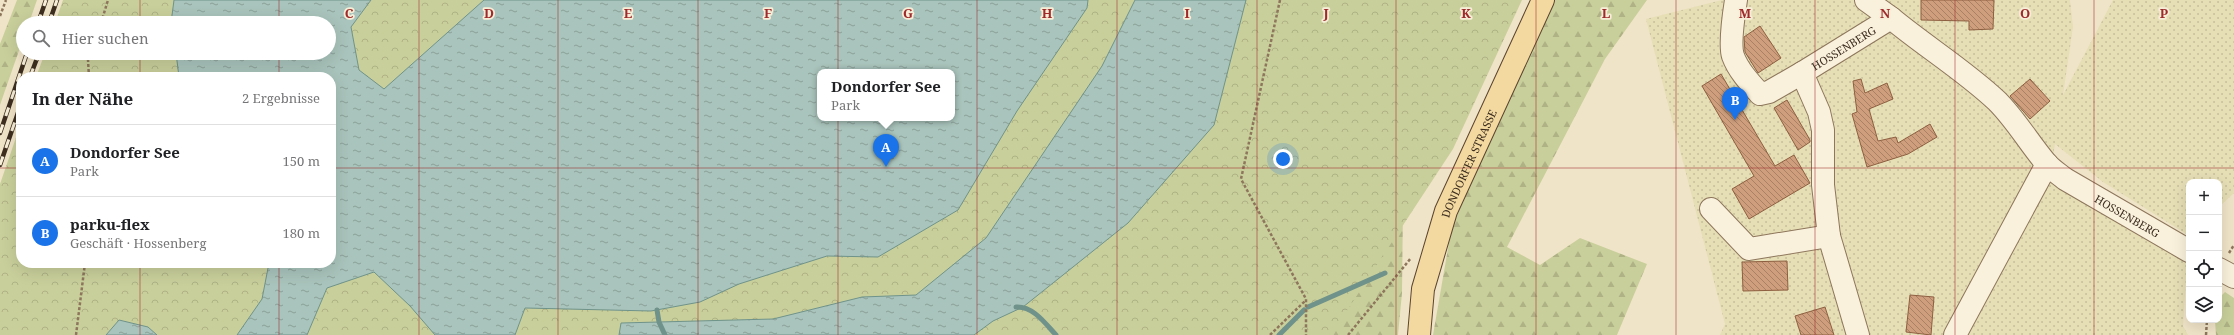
<!DOCTYPE html>
<html lang="de">
<meta charset="utf-8">
<style>
body{margin:0;font-family:"Noto Serif",serif;background:#f6f6f6;color:#202124}
.controls{position:absolute;right:12px;bottom:12px;display:grid;overflow:hidden;border-radius:8px;box-shadow:0 4px 16px #0002}
.controls button{width:36px;height:36px;display:grid;place-items:center;padding:0;border:0;border-bottom:1px solid #e0e0e0;background:#fff;color:#202124;font:20px sans-serif}
.you{position:absolute;left:1283px;top:159px;width:14px;height:14px;margin:-10px;border:3px solid #fff;border-radius:50%;background:#1a73e8;box-shadow:0 0 0 6px #1a73e833}
.badge{display:grid;place-items:center;width:26px;height:26px;border-radius:50%;background:#1a73e8;color:#fff;font-size:13px;font-weight:700}
.pin{position:absolute;translate:-50% -33px;filter:drop-shadow(0 1px 2px #0008)}
.pin::after{content:'';position:absolute;top:21px;width:14px;height:12px;background:inherit;clip-path:polygon(0 0,100% 0,50% 100%)}
.popup{position:absolute;left:817px;top:69px;width:138px;height:52px;box-sizing:border-box;display:grid;place-content:center;border-radius:8px;background:#fff;filter:drop-shadow(0 1px 3px #0005);font-size:13px;white-space:nowrap;color:#757577}
.popup b{font-size:15px;color:#202124}
.popup::after{content:'';position:absolute;left:50%;top:100%;margin-left:-8px;border:8px solid transparent;border-top-color:#fff}
.list{margin:0;padding:0;list-style:none}
h2{display:flex;justify-content:space-between;align-items:center;height:52px;margin:0;padding:0 16px;font-size:17px}
h2 small{font-size:13px;font-weight:400;color:#757577}
.list li{display:grid;grid-template-columns:26px 1fr auto;gap:12px;align-items:center;box-sizing:border-box;height:72px;padding:0 16px;border-top:1px solid #e0e0e0}
.list b{display:block;font-size:15px;white-space:nowrap}
.list p{margin:0;font-size:13px;white-space:nowrap;color:#757577}
.list em{font-size:13px;font-style:normal;color:#757577}
.icon{flex:none;width:22px;height:22px;fill:none;stroke:currentColor;stroke-width:2;stroke-linecap:round;stroke-linejoin:round}
.map{position:relative;flex:none;width:2234px;height:335px;overflow:hidden}
.search{position:absolute;background:#fff;box-shadow:0 4px 16px #0002;left:16px;top:16px;width:320px;height:44px;display:flex;align-items:center;gap:10px;box-sizing:border-box;padding:0 14px;border-radius:22px;color:#757577;font-size:15px}
.panel{position:absolute;background:#fff;box-shadow:0 4px 16px #0002;left:16px;top:72px;width:320px;height:196px;border-radius:16px}
.map>svg:first-child{display:block}
</style>
<div class="map">
<svg width="2234" height="335" viewBox="0 0 2234 335">
<defs>
<pattern id="farmland-dots" width="8" height="8" patternUnits="userSpaceOnUse"><rect width="8" height="8" fill="#e6deb5"/><path d="M2 2h.1M6 6h.1" fill="none" stroke="#c6bf9b" stroke-width="1.8" stroke-linecap="round"/></pattern>
<pattern id="forest-firs" width="22" height="20" patternUnits="userSpaceOnUse"><rect width="22" height="20" fill="#c9cf9b"/><path d="M5 1l3.5 6h-7zM16 11l3.5 6h-7z" fill="#aeb285"/></pattern>
<pattern id="park-crowns" width="20" height="18" patternUnits="userSpaceOnUse"><rect width="20" height="18" fill="#c9cf9b"/><path d="M2 6a3 3 0 1 1 6 0M12 15a3 3 0 1 1 6 0" fill="none" stroke="#aeb285"/></pattern>
<pattern id="water-ripples" width="26" height="14" patternUnits="userSpaceOnUse"><rect width="26" height="14" fill="#a9c4bc"/><path d="M2 4q2-2 4 0t4 0M15 11q2-2 4 0t4 0" fill="none" stroke="#8ba098"/></pattern>
<pattern id="building-back-hatch" width="6" height="6" patternUnits="userSpaceOnUse"><rect width="6" height="6" fill="#cf9f7d"/><path d="M-1 5l2 2M0 0l6 6M5-1l2 2" fill="none" stroke="#a98266"/></pattern>
</defs>
<rect width="100%" height="100%" fill="#f0e4c8"/>
<path fill="url(#farmland-dots)" d="M1722,0H2070L2073,27L2063,95L2113,0H2234V193L2219,207V182H2189L2188,235L2103,182L2055,144L2049,180L2187,263L2183,326L2188,335H1720L1725,324L1646,19Z"/>
<path fill="url(#forest-firs)" d="M17,0H37L29,23H23V39L0,105V44Z
M1553,0H1647L1605,59L1507,247L1540,265L1580,238L1647,264L1617,335H1433L1451,231L1483,150Z
M1403,208L1402,293L1398,335H1266Z
M2225,292L2234,298V335H2216L2215,321L2219,320V298Z"/>
<path fill="url(#park-crowns)" fill-rule="evenodd" d="M63,0H1522L1453,149L1331,335H0V184L21,123V263H331V77H36L45,53H329V23H55ZM820,72H952V118H820Z"/>
<path fill="url(#water-ripples)" stroke="#6f938a" fill-rule="evenodd" d="M174,0H371L351,27L359,70L384,89L484,0H1088L1087,8L1017,111L958,210L878,257L827,256L739,284L700,302L651,311L525,308L515,335H435L410,306L374,272L327,288L307,335H237L262,299L269,263H331V77H179L176,53H329V23H171ZM820,72H952V118H820Z
M1135,0H1246L1214,125L1128,223L1023,307L993,321L974,335H619L621,323L773,319L862,297L916,295L986,238L1102,66Z
M119,320L148,327L157,335H106Z"/>
<g fill="none" stroke-linecap="round" stroke-linejoin="round">
<path stroke="#6f938a" stroke-width="5" d="M1016,307C1033,306 1045,323 1056,335
M1308,307L1385,273
M657,310L659,322L665,335
M1279,335L1304,310"/>
</g>
<path fill="url(#building-back-hatch)" stroke="#8d5f41" d="M1921,0H1994L1993,29L1969,30V21L1921,20Z
M1760,26L1781,58L1758,73L1745,52L1744,37Z
M1721,74L1775,166L1794,155L1810,183L1749,219L1732,189L1754,176L1702,86Z
M1861,79L1865,93L1887,83L1893,99L1869,109L1878,141L1896,137L1898,143L1930,124L1937,137L1908,154L1867,167L1852,114L1857,112L1853,81Z
M2030,79L2050,101L2030,119L2010,96Z
M1787,100L1810,140V142L1798,150L1774,108Z
M1787,261L1788,290L1743,291L1742,262Z
M1910,295L1934,297L1931,335L1906,332Z
M1825,307L1834,335H1801L1795,316Z"/>
<g fill="none" stroke-linecap="round" stroke-linejoin="round">
<g stroke="#8d765c" stroke-width="24">
<g id="minor">
<path d="M1736,0C1734,13 1729,44 1733,56C1738,70 1750,83 1760,94L1769,92L1802,73"/>
<path d="M1866,0L1891,18"/>
<path d="M1711,209L1749,249L1829,236"/>
<path d="M2219,269L2234,277"/>
<path id="s1" d="M1858,335L1829,236L1823,185V130L1819,112L1802,73L1891,18C1926,47 1964,70 1997,101C2016,120 2029,143 2046,163C2051,169 2059,174 2065,179L2189,251"/>
<path d="M1955,335L2047,164"/>
</g>
</g>
<g stroke="#5b4430" stroke-width="24">
<g id="major">
<path id="s2" d="M1419,335L1423,289L1446,211L1543,0"/>
</g>
</g>
<path stroke="#8d765c" stroke-width="2.5" stroke-dasharray="3 2" stroke-linecap="butt" d="M1280,0L1241,179L1306,299V335
M0,16L6,0
M101,23L108,0
M89,77L88,60L91,53
M2229,253L2234,245
M76,335L85,263
M1270,335L1306,300
M1348,335L1411,258
M2206,335L2207,320"/>
<use href="#minor" stroke="#faf1dc" stroke-width="22"/>
<use href="#major" stroke="#f3d9a0" stroke-width="22"/>
<g stroke="#3d2e20" stroke-width="4.5">
<path id="rail" d="M38,23L46,0
M49,23L57,0
M30,77L39,53
M0,133L27,53
M0,165L21,104"/>
</g>
<use href="#rail" stroke="#f7eed8" stroke-width="3" stroke-dasharray="9" stroke-linecap="butt"/>
</g>
<path fill="none" stroke="#9e2a2b" stroke-width="1" stroke-opacity="0.55" d="M140,0V23M279,0V23M419,0V335M558,0V335M698,0V335M838,0V335M977,0V335M1117,0V335M1257,0V335M1396,0V335M1536,0V335M1676,0V335M1815,0V335M1955,0V335M2094,0V335M140,53V77M279,53V77M0,168H21M331,168H2234M140,263V335M279,263V335"/>
<g text-anchor="middle" dominant-baseline="central" stroke-width="3.5" stroke-linejoin="round" paint-order="stroke">
<g font-size="11" fill="#3d2e20" stroke="#f7eed8">
<text stroke="none"><textPath href="#s1" startOffset="319">HOSSENBERG</textPath></text>
<text stroke="none"><textPath href="#s2" startOffset="180">DONDORFER STRASSE</textPath></text>
<text stroke="none"><textPath href="#s1" startOffset="686">HOSSENBERG</textPath></text>
</g>
</g>
<g font-size="13" text-anchor="middle" font-weight="bold" fill="#9e2a2b" stroke="#f7eed8" stroke-width="3.5" stroke-linejoin="round" paint-order="stroke">
<text x="349" y="18">C</text>
<text x="489" y="18">D</text>
<text x="628" y="18">E</text>
<text x="768" y="18">F</text>
<text x="908" y="18">G</text>
<text x="1047" y="18">H</text>
<text x="1187" y="18">I</text>
<text x="1326" y="18">J</text>
<text x="1466" y="18">K</text>
<text x="1606" y="18">L</text>
<text x="1745" y="18">M</text>
<text x="1885" y="18">N</text>
<text x="2025" y="18">O</text>
<text x="2164" y="18">P</text>
</g>
</svg>
<div class="controls">
<button>+</button>
<button>−</button>
<button><svg class="icon" aria-label="locate" viewBox="0 0 24 24"><circle cx="12" cy="12" r="6"/><path d="M12 2v4M12 18v4M2 12h4M18 12h4"/></svg></button>
<button><svg class="icon" aria-label="layers" viewBox="0 0 24 24"><path d="M12 4l9 5-9 5-9-5zM3 14l9 5 9-5"/></svg></button>
</div>
<div class="you"></div>
<div class="pin badge" style="left:886px;top:167px">A</div>
<div class="popup"><b>Dondorfer See</b>Park</div>
<div class="pin badge" style="left:1735px;top:120px">B</div>
<div class="search"><svg class="icon" aria-label="search" viewBox="0 0 24 24"><circle cx="10" cy="10" r="6"/><path d="M15 15l6 6"/></svg>Hier suchen</div>
<section class="panel">
<h2>In der Nähe<small>2 Ergebnisse</small></h2>
<ul class="list">
<li><span class="badge">A</span><div><b>Dondorfer See</b><p>Park</p></div><em>150 m</em></li>
<li><span class="badge">B</span><div><b>parku-flex</b><p>Geschäft · Hossenberg</p></div><em>180 m</em></li>
</ul>
</section>
</div>
